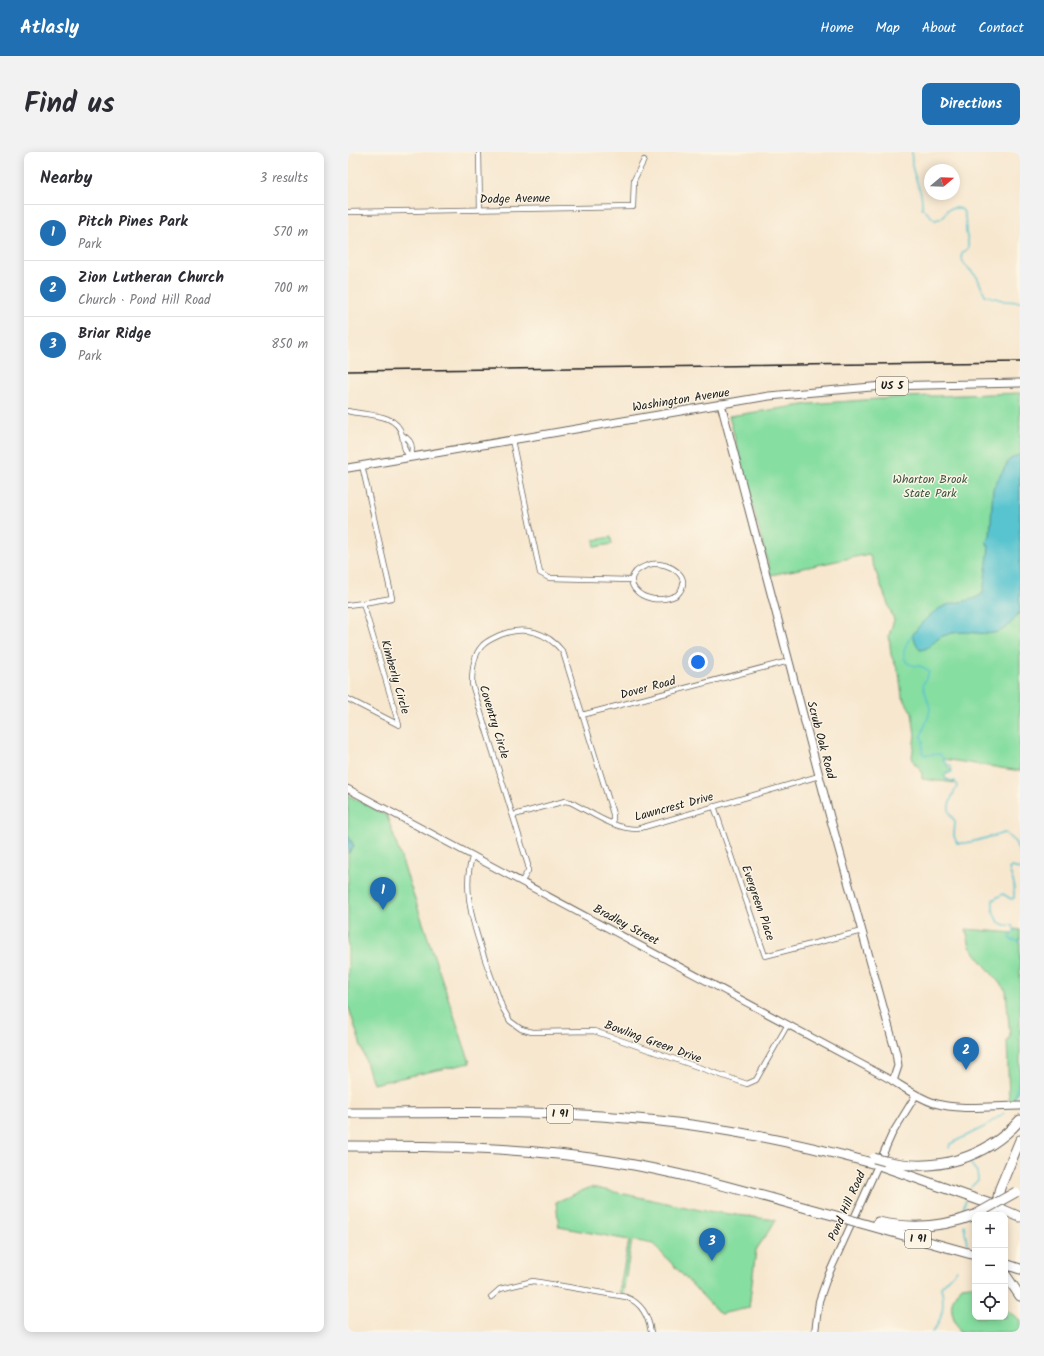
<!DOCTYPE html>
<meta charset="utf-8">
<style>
body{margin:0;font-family:Kalam,sans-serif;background:#f2f2f3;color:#2b2b33}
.controls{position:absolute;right:12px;bottom:12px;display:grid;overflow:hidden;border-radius:8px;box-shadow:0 2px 10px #0003}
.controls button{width:36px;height:36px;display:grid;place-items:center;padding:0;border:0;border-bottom:1px solid #e1e1e2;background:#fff;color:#2b2b33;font:20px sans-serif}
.compass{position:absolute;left:576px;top:12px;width:36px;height:36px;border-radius:50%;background:#fff;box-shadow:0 2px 10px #0003;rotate:71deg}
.you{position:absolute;left:350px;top:510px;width:14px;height:14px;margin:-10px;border:3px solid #fff;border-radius:50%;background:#1a73e8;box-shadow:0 0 0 6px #1a73e833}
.badge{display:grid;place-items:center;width:26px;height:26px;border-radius:50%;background:#1f6fb2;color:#fff;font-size:13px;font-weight:700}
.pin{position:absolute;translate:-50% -33px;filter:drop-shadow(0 1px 2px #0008)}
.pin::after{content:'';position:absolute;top:21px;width:14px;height:12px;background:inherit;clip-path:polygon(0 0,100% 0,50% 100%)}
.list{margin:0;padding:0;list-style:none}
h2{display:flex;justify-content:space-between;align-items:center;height:52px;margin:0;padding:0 16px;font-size:17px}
h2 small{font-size:13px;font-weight:400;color:#7c7c81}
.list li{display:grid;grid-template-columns:26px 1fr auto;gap:12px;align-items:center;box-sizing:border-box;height:56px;padding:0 16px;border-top:1px solid #e1e1e2}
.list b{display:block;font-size:15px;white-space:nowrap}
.list p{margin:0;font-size:13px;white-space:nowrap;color:#7c7c81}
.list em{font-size:13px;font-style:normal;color:#7c7c81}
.icon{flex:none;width:22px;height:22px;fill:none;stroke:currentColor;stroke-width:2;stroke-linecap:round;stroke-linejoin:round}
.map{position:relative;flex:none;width:672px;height:1180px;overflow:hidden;border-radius:8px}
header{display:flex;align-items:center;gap:24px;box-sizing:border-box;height:56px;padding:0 20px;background:#1f6fb2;color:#fff}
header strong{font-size:19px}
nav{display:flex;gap:22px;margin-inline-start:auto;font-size:14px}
.intro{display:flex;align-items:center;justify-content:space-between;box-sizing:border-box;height:96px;padding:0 24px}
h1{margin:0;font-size:28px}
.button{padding:10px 18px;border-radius:8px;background:#1f6fb2;color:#fff;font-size:14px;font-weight:700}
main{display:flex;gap:24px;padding:0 24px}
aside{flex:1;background:#fff;border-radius:8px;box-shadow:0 2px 10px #0003}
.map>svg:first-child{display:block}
</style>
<header>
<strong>Atlasly</strong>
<nav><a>Home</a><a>Map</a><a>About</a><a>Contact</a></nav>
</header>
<div class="intro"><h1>Find us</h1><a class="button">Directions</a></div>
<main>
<aside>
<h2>Nearby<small>3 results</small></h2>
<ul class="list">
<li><span class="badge">1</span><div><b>Pitch Pines Park</b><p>Park</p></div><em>570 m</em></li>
<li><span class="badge">2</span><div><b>Zion Lutheran Church</b><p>Church · Pond Hill Road</p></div><em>700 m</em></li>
<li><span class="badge">3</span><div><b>Briar Ridge</b><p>Park</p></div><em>850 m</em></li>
</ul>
</aside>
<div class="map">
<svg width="672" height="1180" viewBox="0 0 672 1180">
<rect width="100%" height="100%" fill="#fcf5e5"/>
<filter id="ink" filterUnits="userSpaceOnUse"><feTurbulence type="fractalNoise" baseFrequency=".025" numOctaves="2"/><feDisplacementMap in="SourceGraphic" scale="8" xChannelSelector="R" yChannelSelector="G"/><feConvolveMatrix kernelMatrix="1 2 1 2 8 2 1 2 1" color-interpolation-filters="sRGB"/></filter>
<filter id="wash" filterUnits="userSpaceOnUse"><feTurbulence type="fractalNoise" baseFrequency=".012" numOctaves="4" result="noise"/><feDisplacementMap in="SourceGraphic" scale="16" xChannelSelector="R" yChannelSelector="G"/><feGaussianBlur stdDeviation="0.9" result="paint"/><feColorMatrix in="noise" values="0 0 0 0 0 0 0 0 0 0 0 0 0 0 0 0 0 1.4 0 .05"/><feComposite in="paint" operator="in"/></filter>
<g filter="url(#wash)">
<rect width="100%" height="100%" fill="#f7e7cf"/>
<path fill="#87dea1" stroke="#527d5e" d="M672,241V619L595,607L604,620L597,623V626L608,631L574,627V620L570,614L567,613L564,605L567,583L564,561L554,544L551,521L543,503L541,483L546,468L521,402L423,423L381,264L462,252L557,245Z
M263,385L264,392L247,395L246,388Z
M0,643L39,664L122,911L25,932L0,853Z
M618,777L665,781L667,777L672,778V936L663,950L661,949L659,887L662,886L658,839L622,795Z
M243,1035L352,1058L428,1068L408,1098L401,1156L372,1162L305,1092L284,1088L275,1141L271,1140L281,1088L211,1075L208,1050Z
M622,1133L627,1135V1165H657V1157L672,1168V1180H612C603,1162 598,1151 614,1134Z"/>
<path fill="#58c4cf" stroke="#3a7076" d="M672,302V459C649,499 626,471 595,484C587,487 581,498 572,498L564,484C572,471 587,456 602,452C614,449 626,449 635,441L641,395L638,389L642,385L645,336L661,308Z
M0,683L6,694L0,702Z"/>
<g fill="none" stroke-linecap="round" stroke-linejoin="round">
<path stroke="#58c4cf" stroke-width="1.5" d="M564,0C561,24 576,35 574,56L587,68C594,67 596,65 599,58C620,50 617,66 618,80C619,86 621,91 620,96L614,102L613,106L617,113L629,125L637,143L657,149L672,150
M564,484C557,491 550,509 564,513C572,515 576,513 581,520L575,533L582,556L581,563L573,584L575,589L574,601L577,603L592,602L598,612L603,613L604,620L597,621L596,624L598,628L607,629L609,634C603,648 595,656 607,669L606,684L609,691C618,694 645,683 657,681L667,690L672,702
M672,717L663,715L661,717L666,732V746L663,747L655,742L645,748C644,762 648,775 664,773L667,779L662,784V787L672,790
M666,948L672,925
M601,996L602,992L636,975L656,961
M622,1011L629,1020L630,1028L623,1035
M615,1060L617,1049
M616,1073L619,1092
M584,1180C595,1168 597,1151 593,1135L609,1118"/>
</g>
</g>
<g filter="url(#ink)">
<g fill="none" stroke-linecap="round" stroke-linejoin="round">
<g stroke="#69635b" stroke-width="6">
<path id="minor" d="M131,0L132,58
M0,60L285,55L286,28L296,8
M0,259C17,264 49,260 54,283C56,292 55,298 62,305C66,295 64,288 54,283
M164,288L192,421L201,426L283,428
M14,313L44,446L15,451
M304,412C321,410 347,425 329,443C293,460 262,422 304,412Z
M0,453L15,451L51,573L0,547
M234,563L441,509
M366,654L417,804L514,779
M166,663L217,649L222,650C243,660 265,677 289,677L471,624
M125,703C108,747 140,812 154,855L162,869L173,877L184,880L246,879L399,932L408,928L440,872
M174,729L180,719V713L124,532C124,520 125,503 134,494C138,489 146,486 152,483C177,473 199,480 215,500L265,662V672
M143,1145L152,1137L185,1129L278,1145C294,1151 300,1164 303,1180"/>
</g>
<g stroke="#69635b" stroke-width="8">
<path id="tertiary" d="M0,637L545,929
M467,1180L471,1149L479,1126L544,982L568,943"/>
</g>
<g stroke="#69635b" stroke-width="9">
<path id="secondary" d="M373,252L482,665L548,901L550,914L545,929C558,937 571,946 586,951C613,959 644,954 672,954"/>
</g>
<g stroke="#69635b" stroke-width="9">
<path id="primary" d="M0,316L421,244L535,234L672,231"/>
</g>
<g stroke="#69635b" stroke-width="11">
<path id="motorway" d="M0,961C93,961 186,958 278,966C361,972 443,989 524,1011
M0,994C90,994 180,995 269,1010C347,1023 423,1047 499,1067
M537,1009C587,1021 637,1007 672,968
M534,1014L642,1052
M651,1056L672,1065
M646,1063L652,1036L672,988
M509,1070L627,1103
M530,1070C562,1077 596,1075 627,1063
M657,1112L672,1117
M657,1122L672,1144"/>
</g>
<use href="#minor" stroke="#fff" stroke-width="4.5"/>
<use href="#tertiary" stroke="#fff" stroke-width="6"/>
<use href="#secondary" stroke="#fff" stroke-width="7"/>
<use href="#primary" stroke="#fff" stroke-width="7"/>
<use href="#motorway" stroke="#fff" stroke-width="9"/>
<path stroke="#1c1c1c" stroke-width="1.5" d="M0,219L672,210"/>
<g stroke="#69635b" stroke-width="11" stroke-linecap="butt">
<path id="motorway-bridge" d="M526,1006L537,1009
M627,1063L668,1040
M499,1067L509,1070"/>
</g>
<use href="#motorway-bridge" stroke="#fff" stroke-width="9"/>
</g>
</g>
<g text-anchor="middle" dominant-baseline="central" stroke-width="3" stroke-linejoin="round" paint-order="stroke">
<g fill="#fcf5e5" stroke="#5f5d58" stroke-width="1">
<rect x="528" y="225" width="32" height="18" rx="3"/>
<rect x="199" y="953" width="26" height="18" rx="3"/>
<rect x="557" y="1078" width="26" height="18" rx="3"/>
</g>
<g font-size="11" font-weight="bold" fill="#1c1c1c">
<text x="544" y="234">US 5</text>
<text x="212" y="962">I 91</text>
<text x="570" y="1087">I 91</text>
</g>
<g font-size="12" fill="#1c1c1c" stroke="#fcf5e5">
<text transform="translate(167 47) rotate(-1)">Dodge Avenue</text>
<text transform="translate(333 248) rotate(-9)">Washington Avenue</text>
<text transform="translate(47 525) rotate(74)">Kimberly Circle</text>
<text transform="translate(300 536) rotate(-15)">Dover Road</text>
<text transform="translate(146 570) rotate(73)">Coventry Circle</text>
<text transform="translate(473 588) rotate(75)">Scrub Oak Road</text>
<text transform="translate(326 655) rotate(-15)">Lawncrest Drive</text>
<text transform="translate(410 751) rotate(71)">Evergreen Place</text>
<text transform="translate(278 773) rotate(28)">Bradley Street</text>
<text transform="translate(305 890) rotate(20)">Bowling Green Drive</text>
<text transform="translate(499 1054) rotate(-66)">Pond Hill Road</text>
</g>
<g font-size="12" fill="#3c5644" stroke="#fcf5e5">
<text x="582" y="327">Wharton Brook<tspan x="582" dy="14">State Park</tspan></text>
</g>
</g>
</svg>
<div class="controls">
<button>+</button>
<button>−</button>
<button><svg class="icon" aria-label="locate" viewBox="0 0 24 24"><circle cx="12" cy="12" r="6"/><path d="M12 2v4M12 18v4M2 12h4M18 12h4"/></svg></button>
</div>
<svg class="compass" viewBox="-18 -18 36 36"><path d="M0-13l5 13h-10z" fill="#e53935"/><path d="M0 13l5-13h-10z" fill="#7c7c81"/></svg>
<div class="you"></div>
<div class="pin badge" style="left:35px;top:758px">1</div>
<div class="pin badge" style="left:618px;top:918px">2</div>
<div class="pin badge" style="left:364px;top:1109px">3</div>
</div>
</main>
